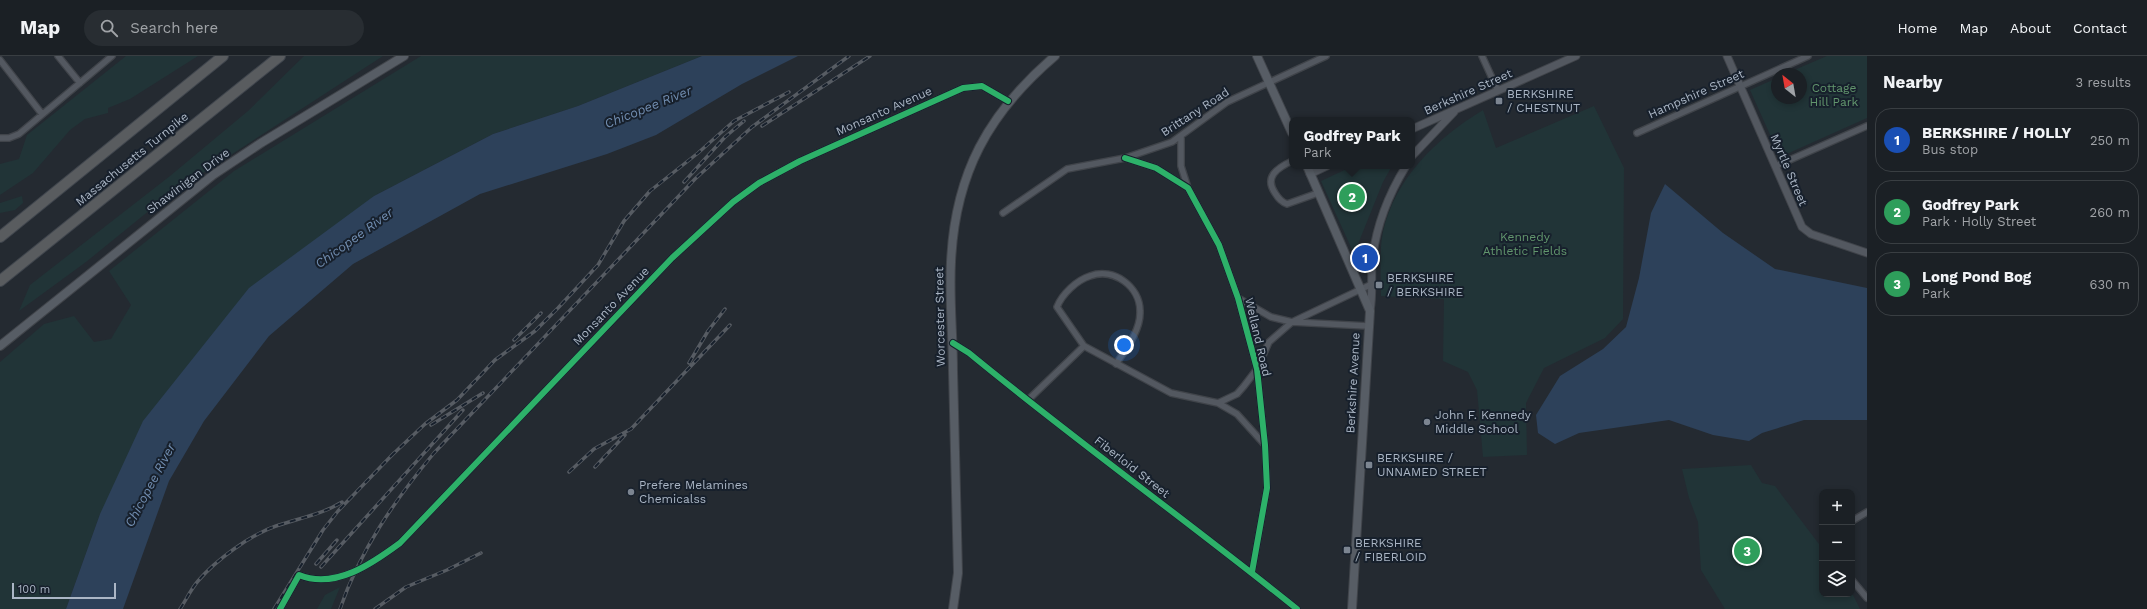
<!DOCTYPE html>
<meta charset="utf-8">
<style>
body{margin:0;font-family:"Work Sans",sans-serif;background:#282d32;color:#f1f3f6}
.controls{position:absolute;right:12px;bottom:12px;display:grid;overflow:hidden;border-radius:8px;box-shadow:0 2px 6px #0003}
.controls button{width:36px;height:36px;display:grid;place-items:center;padding:0;border:0;border-bottom:1px solid #393e42;background:#1b2025;color:#f1f3f6;font:20px sans-serif}
.compass{position:absolute;left:1771px;top:12px;width:36px;height:36px;border-radius:50%;background:#1b2025;box-shadow:0 2px 6px #0003;rotate:329deg}
.scale{position:absolute;left:12px;bottom:10px;width:104px;box-sizing:border-box;padding-left:4px;border:2px solid #abb6c5;border-top:0;font-size:11px;line-height:14px;white-space:nowrap;color:#abb6c5;-webkit-text-stroke:3px #17202c;paint-order:stroke}
.you{position:absolute;left:1124px;top:289px;width:14px;height:14px;margin:-10px;border:3px solid #fff;border-radius:50%;background:#1a73e8;box-shadow:0 0 0 6px #1a73e833}
.badge{display:grid;place-items:center;width:26px;height:26px;border-radius:50%;background:#7c8591;color:#fff;font-size:13px;font-weight:700}
.pin{position:absolute;translate:-50% -50%;border:2px solid #fff;box-shadow:0 1px 4px #0006}
.popup{position:absolute;left:1289px;top:61px;width:126px;height:52px;box-sizing:border-box;display:grid;place-content:center;border-radius:8px;background:#1b2025;filter:drop-shadow(0 1px 3px #0005);font-size:13px;white-space:nowrap;color:#a0a3a7}
.popup b{font-size:15px;color:#f1f3f6}
.popup::after{content:'';position:absolute;left:50%;top:100%;margin-left:-8px;border:8px solid transparent;border-top-color:#1b2025}
.list{margin:0;padding:0;list-style:none}
h2{display:flex;justify-content:space-between;align-items:center;height:52px;margin:0;padding:0 16px;font-size:17px}
h2 small{font-size:13px;font-weight:400;color:#a0a3a7}
.list li{display:grid;grid-template-columns:26px 1fr auto;gap:12px;align-items:center;box-sizing:border-box;height:64px;margin:0 8px 8px;padding:0 8px;border:1px solid #393e42;border-radius:16px}
.list b{display:block;font-size:15px;white-space:nowrap}
.list p{margin:0;font-size:13px;white-space:nowrap;color:#a0a3a7}
.list em{font-size:13px;font-style:normal;color:#a0a3a7}
.icon{flex:none;width:22px;height:22px;fill:none;stroke:currentColor;stroke-width:2;stroke-linecap:round;stroke-linejoin:round}
.map{position:relative;flex:none;width:1867px;height:553px;overflow:hidden}
header{display:flex;align-items:center;gap:24px;box-sizing:border-box;height:56px;padding:0 20px;background:#1b2025;border-bottom:1px solid #393e42}
header strong{font-size:19px}
nav{display:flex;gap:22px;margin-inline-start:auto;font-size:14px}
.search{width:280px;height:36px;background:#282d32;display:flex;align-items:center;gap:10px;box-sizing:border-box;padding:0 14px;border-radius:22px;color:#a0a3a7;font-size:15px}
main{display:flex}
aside{flex:1;background:#1b2025}
.map>svg:first-child{display:block}
</style>
<header>
<strong>Map</strong>
<div class="search"><svg class="icon" aria-label="search" viewBox="0 0 24 24"><circle cx="10" cy="10" r="6"/><path d="M15 15l6 6"/></svg>Search here</div>
<nav><a>Home</a><a>Map</a><a>About</a><a>Contact</a></nav>
</header>
<main>
<div class="map">
<svg width="1867" height="553" viewBox="0 0 1867 553">
<rect width="100%" height="100%" fill="#242a31"/>
<path fill="#213437" d="M126,0H198L130,43L108,52V57L85,63L70,74L33,117L0,139V108L19,103L27,79Z
M304,0H383L166,141L86,206L19,255L30,229L170,120L248,55Z
M421,0H702L578,50L493,78L374,140L100,458L66,553H0V306L44,268L74,260L94,286L111,283L131,249L109,215L234,115Z
M1827,0H1867V62L1780,101L1750,34L1777,22V42H1801V18H1785Z
M1594,50L1624,112L1623,263L1605,282L1544,312L1526,347L1527,399L1483,401L1477,334L1468,316L1443,305L1444,243L1381,240C1381,219 1379,196 1383,176C1395,122 1437,82 1483,54L1496,92Z
M1353,110H1392L1383,126L1354,198L1321,125Z
M22,140L23,147L15,154L0,157V147Z
M1751,409L1762,427L1775,430L1822,492V538L1852,537L1860,553H1725L1701,514L1698,466L1689,442L1682,413Z
M340,531L331,553H317L325,539Z"/>
<path fill="#2d415a" d="M702,0H798L742,28L656,79L607,98L480,138L353,208L269,280L204,365L169,425L123,553H66L100,458L143,365L249,232L374,140L493,78L578,50Z
M1665,128L1723,177L1775,213L1867,232V364H1804L1762,377L1749,385L1713,379L1669,364L1579,377L1555,388L1538,377L1536,359L1560,320L1603,293L1626,271L1639,222L1651,157Z"/>
<g fill="none" stroke-linecap="round" stroke-linejoin="round">
<g stroke="#40444a" stroke-width="8">
<path id="minor" d="M58,0L80,27
M1482,0L1498,35
M0,4L42,58
M1637,77L1808,0
M1181,80V110L1188,132
M0,82H9L19,78L112,0
M1125,102L1156,112L1188,132L1219,189L1238,242L1257,313L1265,389L1267,432L1252,516
M1292,105C1277,112 1264,121 1275,137C1278,142 1281,146 1287,148L1318,137
M1776,110L1867,70
M1003,157L1067,113L1125,102L1172,86L1227,46L1326,0
M1238,242L1271,261L1292,266L1372,228
M953,287L969,297C1076,385 1189,466 1297,553
M1116,308C1126,293 1141,274 1140,255C1140,231 1114,211 1090,220C1077,224 1062,238 1057,251L1084,290L1171,337L1218,347L1237,358L1265,389
M1028,344L1084,290
M1218,347L1237,338L1244,330L1257,313L1269,286L1292,266L1368,270
M1852,465L1867,456
M1852,524L1867,542
M280,553L299,519C335,534 373,507 400,487L672,202L733,146L759,127L800,105L963,32L982,30L1008,45"/>
</g>
<g stroke="#40444a" stroke-width="9">
<path id="tertiary" d="M1727,0L1802,171L1811,178L1867,197
M1412,73L1576,0
M1412,100L1454,56
M1310,118L1327,110
M1370,255C1373,239 1371,224 1372,208C1375,172 1387,141 1406,110"/>
</g>
<g stroke="#40444a" stroke-width="10">
<path id="secondary" d="M1257,0L1292,77
M1307,110L1370,255L1352,553
M0,290L213,119L261,87L404,0
M953,553L958,517C956,450 955,382 953,315C953,279 949,242 951,206C955,118 988,57 1055,0"/>
</g>
<g stroke="#40464e" stroke-width="12">
<path id="motorway" d="M0,181L223,0
M0,225L280,0"/>
</g>
<use href="#minor" stroke="#535860" stroke-width="5.5"/>
<use href="#tertiary" stroke="#535860" stroke-width="7"/>
<use href="#secondary" stroke="#575d65" stroke-width="8"/>
<use href="#motorway" stroke="#595c5f" stroke-width="10"/>
<g stroke="#575c63" stroke-width="3.5">
<path id="rail" d="M762,70L870,0
M684,126L725,81L744,65
M514,284L541,257
M689,307L708,275L725,253
M431,369L483,337
M391,400L425,368L457,344L495,304L535,275L558,252L598,209L624,165L650,135L698,97L734,65L789,36
M595,411L625,379
M569,416L594,393L631,373L730,269
M316,508L337,484
M321,511L463,354
M180,553C186,544 191,533 198,525C216,504 250,479 276,470C299,462 321,459 342,446
M274,553L323,474L338,455L394,397
M340,553C360,494 395,444 434,397L695,123L752,71L849,0
M375,553L406,531L447,514L481,497"/>
</g>
<use href="#rail" stroke="#17202c" stroke-width="2" stroke-dasharray="6" stroke-linecap="butt"/>
<g stroke="#17202c" stroke-width="8">
<path id="cycleway" d="M1125,102L1156,112L1188,132L1219,189L1238,242L1257,313L1265,389L1267,432L1252,516
M953,287L969,297C1076,385 1189,466 1297,553
M280,553L299,519C335,534 373,507 400,487L672,202L733,146L759,127L800,105L963,32L982,30L1008,45"/>
</g>
<use href="#cycleway" stroke="#2db169" stroke-width="6"/>
</g>
<g fill="#7c8591" stroke="#17202c" stroke-width="1.5">
<rect x="1495" y="41" width="8" height="8" rx="2"/>
<rect x="1375" y="225" width="8" height="8" rx="2"/>
<circle cx="1427" cy="366" r="4"/>
<rect x="1365" y="405" width="8" height="8" rx="2"/>
<circle cx="631" cy="436" r="4"/>
<rect x="1343" y="490" width="8" height="8" rx="2"/>
</g>
<g text-anchor="middle" dominant-baseline="central" stroke-width="4" stroke-linejoin="round" paint-order="stroke">
<g font-size="12" fill="#62966d" stroke="#17202c">
<text x="1834" y="32">Cottage<tspan x="1834" dy="14">Hill Park</tspan></text>
<text x="1525" y="181">Kennedy<tspan x="1525" dy="14">Athletic Fields</tspan></text>
</g>
<g font-size="12" fill="#abb6c5" stroke="#17202c">
<text transform="translate(1468 36) rotate(-24)">Berkshire Street</text>
<text transform="translate(1696 38) rotate(-24)">Hampshire Street</text>
<text transform="translate(884 55) rotate(-24)">Monsanto Avenue</text>
<text transform="translate(1195 56) rotate(-33)">Brittany Road</text>
<text transform="translate(132 103) rotate(-39)">Massachusetts Turnpike</text>
<text transform="translate(1789 114) rotate(67)">Myrtle Street</text>
<text transform="translate(188 125) rotate(-37)">Shawinigan Drive</text>
<text transform="translate(611 250) rotate(-46)">Monsanto Avenue</text>
<text transform="translate(940 261) rotate(-91)">Worcester Street</text>
<text transform="translate(1258 281) rotate(77)">Welland Road</text>
<text transform="translate(1353 327) rotate(-87)">Berkshire Avenue</text>
<text transform="translate(1132 411) rotate(38)">Fiberloid Street</text>
</g>
<g font-size="12" fill="#abb6c5" stroke="#17202c" text-anchor="start">
<text x="1507" y="38">BERKSHIRE<tspan x="1507" dy="14">/ CHESTNUT</tspan></text>
<text x="1387" y="222">BERKSHIRE<tspan x="1387" dy="14">/ BERKSHIRE</tspan></text>
<text x="1435" y="359">John F. Kennedy<tspan x="1435" dy="14">Middle School</tspan></text>
<text x="1377" y="402">BERKSHIRE /<tspan x="1377" dy="14">UNNAMED STREET</tspan></text>
<text x="639" y="429">Prefere Melamines<tspan x="639" dy="14">Chemicalss</tspan></text>
<text x="1355" y="487">BERKSHIRE<tspan x="1355" dy="14">/ FIBERLOID</tspan></text>
</g>
<g font-size="13" font-style="italic" fill="#718db0" stroke="#17202c">
<text transform="translate(648 51) rotate(-22)">Chicopee River</text>
<text transform="translate(354 182) rotate(-36)">Chicopee River</text>
<text transform="translate(150 429) rotate(-62)">Chicopee River</text>
</g>
</g>
</svg>
<div class="controls">
<button>+</button>
<button>−</button>
<button><svg class="icon" aria-label="layers" viewBox="0 0 24 24"><path d="M12 4l9 5-9 5-9-5zM3 14l9 5 9-5"/></svg></button>
</div>
<svg class="compass" viewBox="-18 -18 36 36"><path d="M0-13l5 13h-10z" fill="#e53935"/><path d="M0 13l5-13h-10z" fill="#a0a3a7"/></svg>
<div class="scale">100 m</div>
<div class="you"></div>
<div class="pin badge" style="left:1365px;top:202px;background:#1a4fb4">1</div>
<div class="pin badge" style="left:1352px;top:141px;background:#2e9e5b">2</div>
<div class="popup"><b>Godfrey Park</b>Park</div>
<div class="pin badge" style="left:1747px;top:495px;background:#2e9e5b">3</div>
</div>
<aside>
<h2>Nearby<small>3 results</small></h2>
<ul class="list">
<li><span class="badge" style="background:#1a4fb4">1</span><div><b>BERKSHIRE / HOLLY</b><p>Bus stop</p></div><em>250 m</em></li>
<li><span class="badge" style="background:#2e9e5b">2</span><div><b>Godfrey Park</b><p>Park · Holly Street</p></div><em>260 m</em></li>
<li><span class="badge" style="background:#2e9e5b">3</span><div><b>Long Pond Bog</b><p>Park</p></div><em>630 m</em></li>
</ul>
</aside>
</main>
